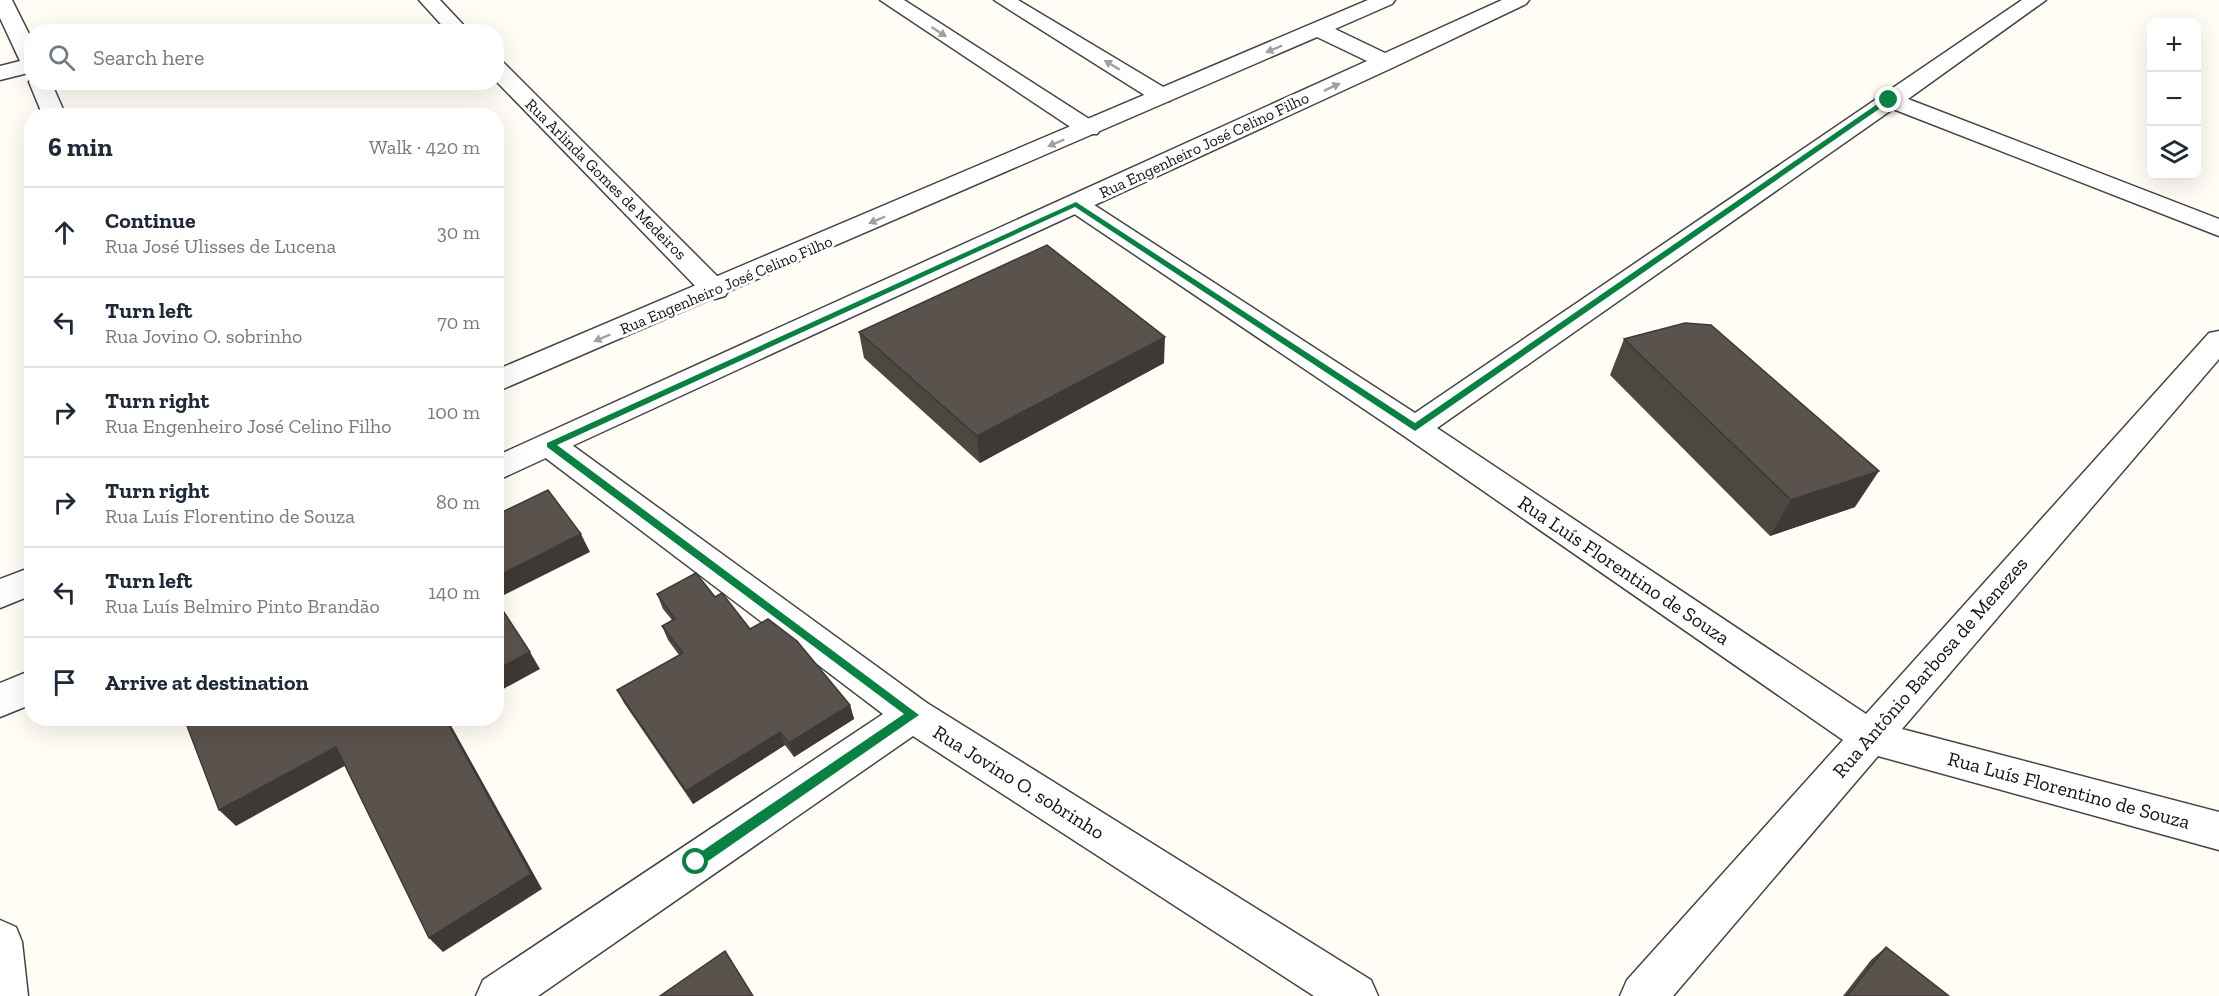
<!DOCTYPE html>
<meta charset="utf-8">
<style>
body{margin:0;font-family:"Zilla Slab",serif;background:#f2f2f3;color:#1f2937}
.controls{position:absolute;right:18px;top:18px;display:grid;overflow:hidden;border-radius:12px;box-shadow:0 6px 24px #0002}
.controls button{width:54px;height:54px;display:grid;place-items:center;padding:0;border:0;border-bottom:2px solid #e0e1e3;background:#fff;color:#1f2937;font:30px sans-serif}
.stop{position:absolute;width:18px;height:18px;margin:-14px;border:4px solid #0b8043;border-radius:50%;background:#fff}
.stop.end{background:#0b8043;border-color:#fff;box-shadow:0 2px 6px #0008}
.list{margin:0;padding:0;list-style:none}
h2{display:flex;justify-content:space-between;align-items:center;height:78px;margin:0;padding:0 24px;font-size:26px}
h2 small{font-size:20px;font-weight:400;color:#747a83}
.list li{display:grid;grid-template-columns:39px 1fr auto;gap:18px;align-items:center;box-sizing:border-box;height:90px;padding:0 24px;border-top:2px solid #e0e1e3}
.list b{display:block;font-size:22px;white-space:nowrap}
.list p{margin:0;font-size:20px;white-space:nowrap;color:#747a83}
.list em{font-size:20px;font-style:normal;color:#747a83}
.icon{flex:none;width:33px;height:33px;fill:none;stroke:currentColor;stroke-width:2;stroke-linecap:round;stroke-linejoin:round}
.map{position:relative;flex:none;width:2219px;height:996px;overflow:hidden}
.search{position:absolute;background:#fff;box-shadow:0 6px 24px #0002;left:24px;top:24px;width:480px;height:66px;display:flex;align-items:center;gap:15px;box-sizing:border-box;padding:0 21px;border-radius:24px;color:#747a83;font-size:22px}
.panel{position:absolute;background:#fff;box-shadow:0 6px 24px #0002;left:24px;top:108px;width:480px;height:618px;border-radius:24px}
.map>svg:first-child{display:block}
</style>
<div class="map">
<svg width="2219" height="996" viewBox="0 0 2219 996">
<rect width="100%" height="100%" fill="#fffdf5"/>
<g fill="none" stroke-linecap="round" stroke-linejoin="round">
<g stroke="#444" stroke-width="3">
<path id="minor" d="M0,0H12L32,40V72L0,80V66L20,61L0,18Z
M419,0H440L470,32H448Z
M880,0H904L1097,124L1101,129L1097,134H1081Z
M994,0H1018L1170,91L1173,96L1170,101H1154Z
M2022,0H2046L1908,99L2219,219V236L1893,109L1437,428L1866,714L2209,333L2219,331V359L1902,729L2219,812V850L1878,756L1673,996H1620L1627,980L1843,740L1404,436L1067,209L1063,204L1067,199L1076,196L1085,199L1415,413Z
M496,61L504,63L725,284L729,290L725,296L715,299L705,296L496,81Z
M32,78V82H51L66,116H43L29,82Z
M550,434L561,437L927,703L1371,980L1378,996H1314L913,736L538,996H476L483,980L883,714L539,453L534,445L539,437Z
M0,920L16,927L22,942L28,996H0Z"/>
</g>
<g stroke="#444" stroke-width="3">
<path id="tertiary" d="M1368,0H1395L1392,4L1335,29L1385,53L1502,0H1529L1526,4L1394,67L496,481V456L1367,61L1317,37L496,392V370Z
M32,567V595L0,608V579Z
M32,670V704L0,717V683Z"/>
</g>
<use href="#minor" fill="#fff" fill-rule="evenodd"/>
<use href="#tertiary" fill="#fff" fill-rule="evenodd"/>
</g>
<path fill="#4d4742" d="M859,332L1164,363L980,463L864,358Z
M1624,339L1855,507L1770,536L1610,375Z
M657,594L715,597L750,629L850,705L854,719L794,757L785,745L693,804L624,703L617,690L679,655L668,640L662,626L672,620L663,609Z
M1886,947L1949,996H1843L1871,960Z"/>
<path fill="#3f3936" d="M1165,337L1164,363L980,463L977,436Z
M1879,471L1855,507L1770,536L1791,500Z
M581,534L590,552L496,599V577Z
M530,652L540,669L496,693V670Z
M850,705L854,719L794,757L789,743Z
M445,718H450L448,720L542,889L443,952L429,938Z
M780,732L785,745L693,804L686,791Z
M336,747L350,763L236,826L219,810Z"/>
<path fill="#5a524d" stroke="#3f3936" stroke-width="1.5" d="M1047,245L1165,337L977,436L859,332Z
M1685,323L1711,325L1879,471L1791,500L1624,339Z
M548,490L581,534L496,577V515Z
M696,573L715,597L722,593L750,629L768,619L797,641L850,705L789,743L780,732L686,791L617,690L683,653L662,626L675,619L657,594Z
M496,600L530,652L496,670Z
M184,718H445L531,874L429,938L336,747L219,810Z
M1886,947L1949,996H1847Z
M725,951L753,996H660Z"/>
<defs><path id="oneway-solid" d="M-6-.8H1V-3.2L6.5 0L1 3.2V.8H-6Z" transform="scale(1.5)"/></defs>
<g fill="#a0a0a0">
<use href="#oneway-solid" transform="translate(939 32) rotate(33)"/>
<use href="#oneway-solid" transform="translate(1274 49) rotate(157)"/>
<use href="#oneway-solid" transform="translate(1112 65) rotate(-149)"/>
<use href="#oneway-solid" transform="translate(1332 87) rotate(-25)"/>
<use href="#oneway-solid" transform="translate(1056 143) rotate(157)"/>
<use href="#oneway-solid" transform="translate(877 220) rotate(157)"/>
<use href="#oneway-solid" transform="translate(602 338) rotate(157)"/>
</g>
<path fill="#0b8043" d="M1886,98L1892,100L1415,431L1075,207L557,445L919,715L701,866H692V858L904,714L547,447V443L1076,202L1415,423Z"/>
<g text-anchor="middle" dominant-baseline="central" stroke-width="6" stroke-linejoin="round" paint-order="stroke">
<g font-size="16" fill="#111" stroke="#fff">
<text transform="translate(1204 145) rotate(-25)">Rua Engenheiro José Celino Filho</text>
<text transform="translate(606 179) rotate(45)">Rua Arlinda Gomes de Medeiros</text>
<text transform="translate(726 285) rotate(-23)">Rua Engenheiro José Celino Filho</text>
</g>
<g font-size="20" fill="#111" stroke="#fff">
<text transform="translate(1624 570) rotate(34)">Rua Luís Florentino de Souza</text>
<text transform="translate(1930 667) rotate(-49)">Rua Antônio Barbosa de Menezes</text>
<text transform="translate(1019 782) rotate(32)">Rua Jovino O. sobrinho</text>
<text transform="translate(2069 790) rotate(15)">Rua Luís Florentino de Souza</text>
</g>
</g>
</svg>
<div class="controls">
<button>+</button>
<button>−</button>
<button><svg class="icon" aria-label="layers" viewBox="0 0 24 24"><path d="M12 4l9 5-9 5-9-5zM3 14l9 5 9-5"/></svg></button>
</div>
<div class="stop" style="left:696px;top:862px"></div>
<div class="stop end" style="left:1889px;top:100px"></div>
<div class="search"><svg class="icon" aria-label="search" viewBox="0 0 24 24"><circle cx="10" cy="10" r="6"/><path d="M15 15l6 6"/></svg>Search here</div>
<section class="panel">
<h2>6 min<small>Walk · 420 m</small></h2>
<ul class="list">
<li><svg class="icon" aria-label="ahead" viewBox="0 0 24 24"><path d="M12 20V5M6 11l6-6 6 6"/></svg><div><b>Continue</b><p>Rua José Ulisses de Lucena</p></div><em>30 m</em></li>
<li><svg class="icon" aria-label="left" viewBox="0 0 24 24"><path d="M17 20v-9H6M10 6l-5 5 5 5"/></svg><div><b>Turn left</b><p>Rua Jovino O. sobrinho</p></div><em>70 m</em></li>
<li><svg class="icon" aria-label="right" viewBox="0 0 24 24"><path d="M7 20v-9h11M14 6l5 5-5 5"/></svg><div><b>Turn right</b><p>Rua Engenheiro José Celino Filho</p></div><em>100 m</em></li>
<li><svg class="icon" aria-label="right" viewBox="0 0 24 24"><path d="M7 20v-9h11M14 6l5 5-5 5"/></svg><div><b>Turn right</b><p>Rua Luís Florentino de Souza</p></div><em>80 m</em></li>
<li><svg class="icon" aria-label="left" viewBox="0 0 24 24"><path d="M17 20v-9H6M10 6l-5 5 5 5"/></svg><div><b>Turn left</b><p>Rua Luís Belmiro Pinto Brandão</p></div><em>140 m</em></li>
<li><svg class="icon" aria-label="arrive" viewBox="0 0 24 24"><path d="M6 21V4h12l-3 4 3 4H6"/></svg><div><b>Arrive at destination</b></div></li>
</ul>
</section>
</div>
